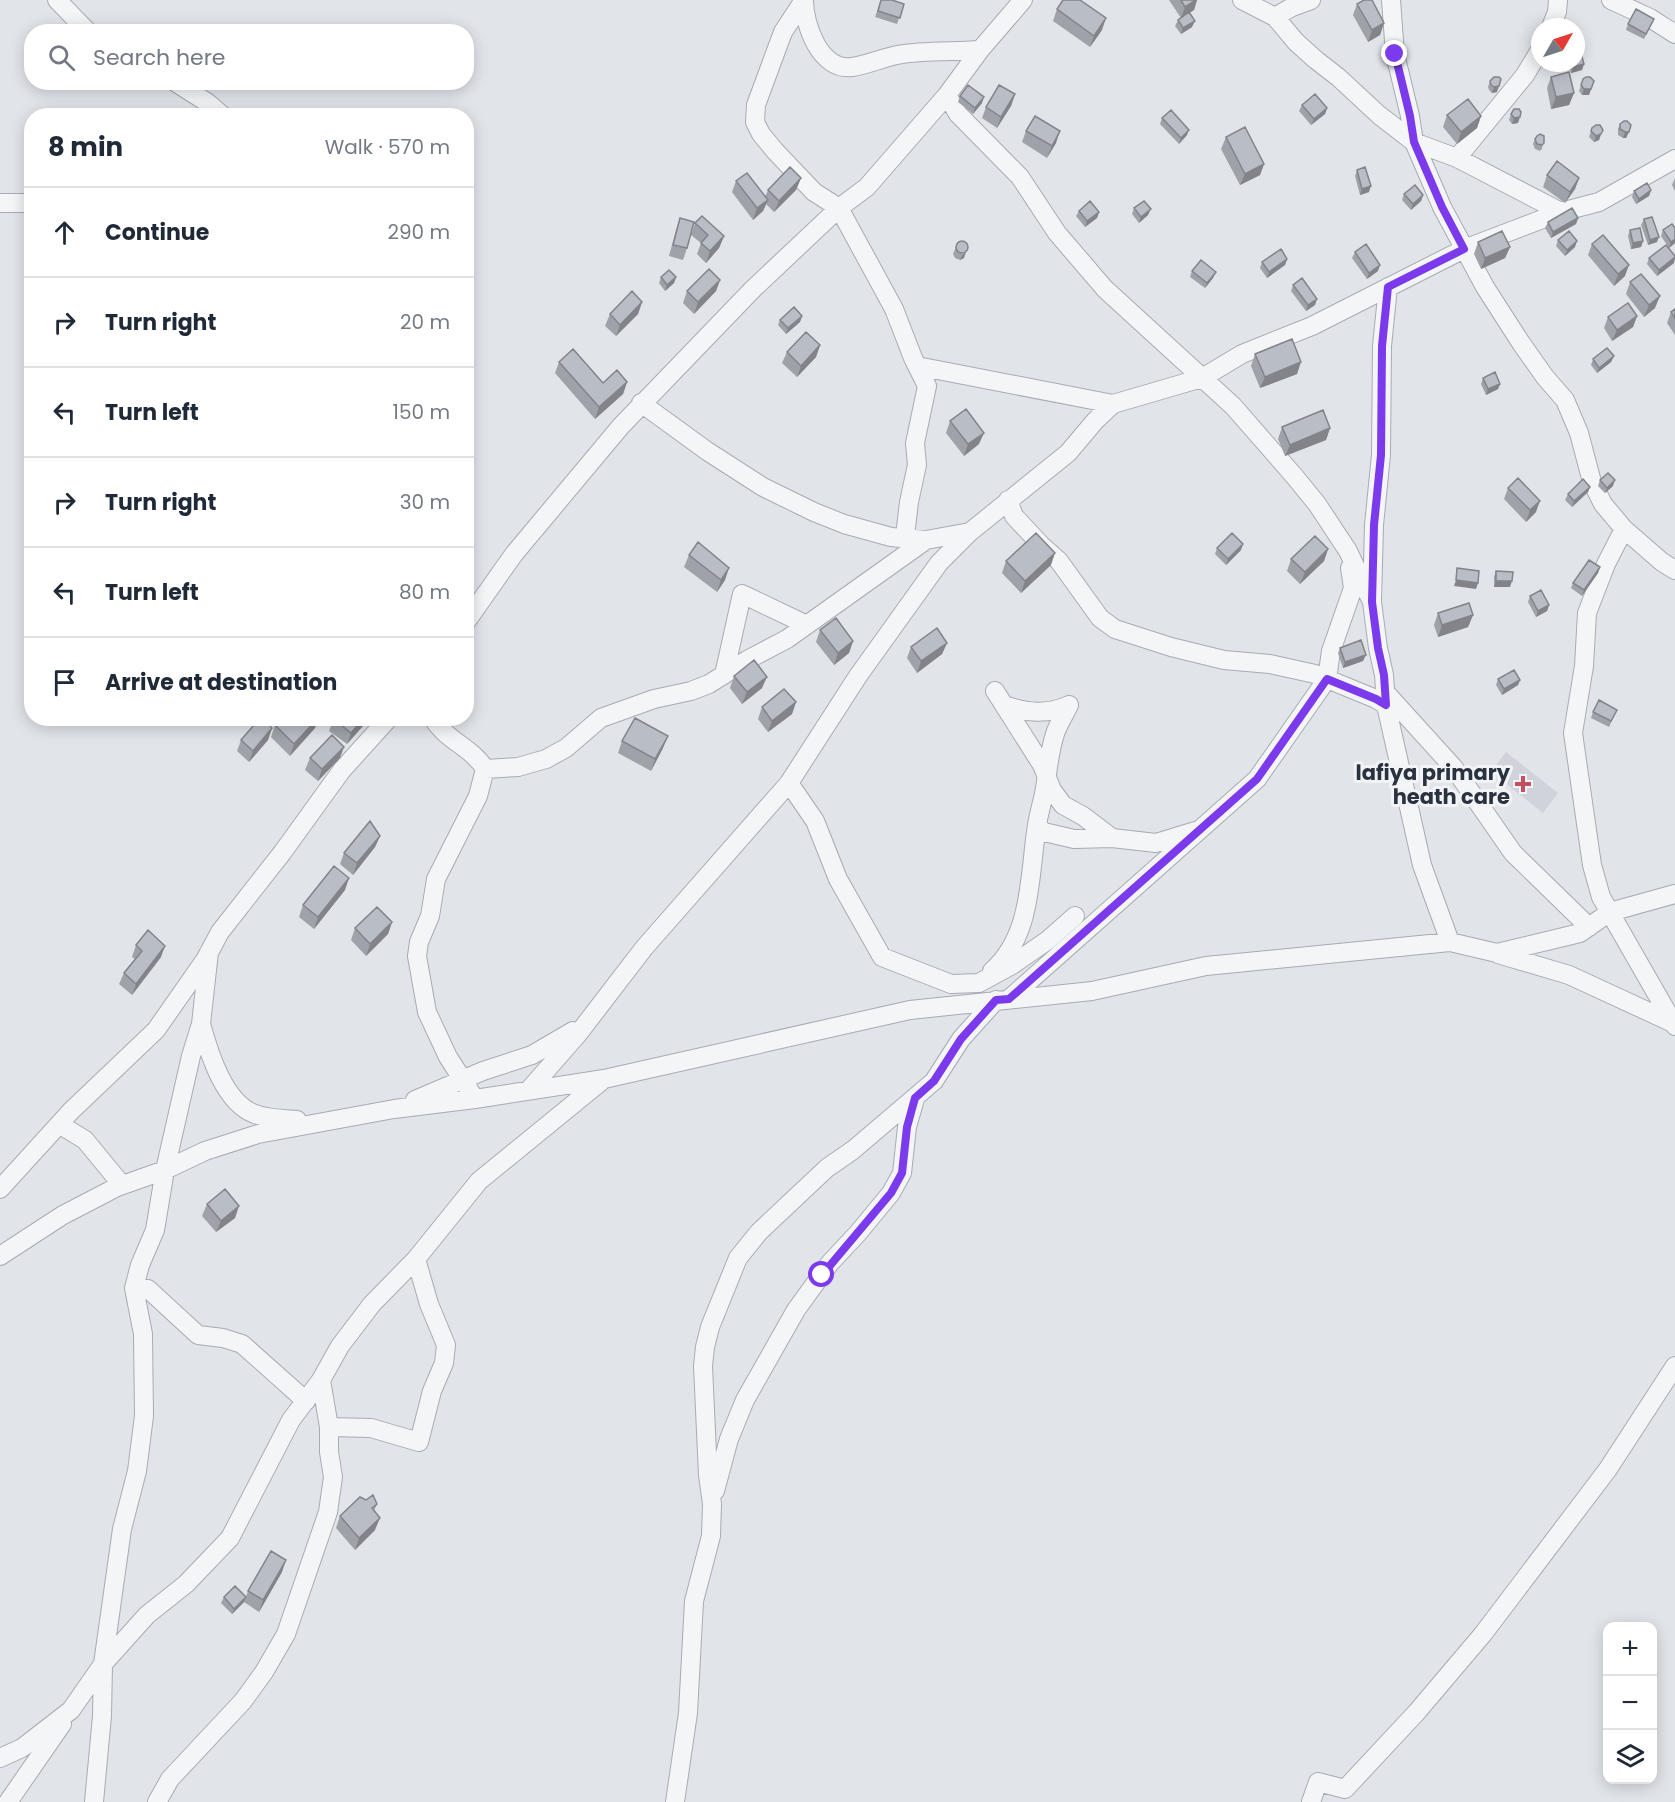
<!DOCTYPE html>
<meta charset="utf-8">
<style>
body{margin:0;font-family:Poppins,sans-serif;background:#f6f6f7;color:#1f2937}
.controls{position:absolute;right:18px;bottom:18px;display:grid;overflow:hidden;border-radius:12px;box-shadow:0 3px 15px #0003}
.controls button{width:54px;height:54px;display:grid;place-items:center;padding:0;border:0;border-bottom:2px solid #e0e1e3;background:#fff;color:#1f2937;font:30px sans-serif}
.compass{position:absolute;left:1531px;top:18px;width:54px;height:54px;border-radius:50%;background:#fff;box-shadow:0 3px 15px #0003;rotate:51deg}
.stop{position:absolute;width:18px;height:18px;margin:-14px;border:4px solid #7c3aed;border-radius:50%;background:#fff}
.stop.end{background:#7c3aed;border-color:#fff;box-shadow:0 2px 6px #0008}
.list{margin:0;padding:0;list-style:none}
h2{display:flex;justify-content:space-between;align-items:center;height:78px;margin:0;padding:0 24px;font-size:26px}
h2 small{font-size:20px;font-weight:400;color:#747a83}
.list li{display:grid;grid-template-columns:39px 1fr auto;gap:18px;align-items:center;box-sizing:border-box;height:90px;padding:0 24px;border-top:2px solid #e0e1e3}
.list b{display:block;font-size:22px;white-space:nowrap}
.list em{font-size:20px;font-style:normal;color:#747a83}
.icon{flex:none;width:33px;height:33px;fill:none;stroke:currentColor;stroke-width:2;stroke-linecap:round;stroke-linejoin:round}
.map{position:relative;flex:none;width:1675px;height:1802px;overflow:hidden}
.search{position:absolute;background:#fff;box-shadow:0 3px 15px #0003;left:24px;top:24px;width:450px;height:66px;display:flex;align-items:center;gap:15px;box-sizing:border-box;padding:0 21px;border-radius:24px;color:#747a83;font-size:22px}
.panel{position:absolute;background:#fff;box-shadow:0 3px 15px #0003;left:24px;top:108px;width:450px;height:618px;border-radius:24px}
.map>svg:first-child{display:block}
</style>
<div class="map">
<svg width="1675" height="1802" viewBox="0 0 1675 1802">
<rect width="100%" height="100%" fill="#e1e4e9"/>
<path fill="#d0d3db" d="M1506,752L1558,793L1543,813L1491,772Z"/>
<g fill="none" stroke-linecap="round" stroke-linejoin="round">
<g stroke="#a7abb3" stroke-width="20">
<path id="minor" d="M57,0L88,32
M804,0L783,32L756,105L755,122L761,134L775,151L814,192L839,208L894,309L913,358L927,386L915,443L917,465L909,502L905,536
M804,0C804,25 820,71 852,67C867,65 882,58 897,55C924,50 953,52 980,50
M1242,0L1275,17L1296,42L1316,60L1338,77L1379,115L1414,142L1457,158L1561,212
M1391,0L1395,54L1410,116L1414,142L1442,207L1485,287L1521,343L1545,377L1565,400L1579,433L1592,482L1603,504L1624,529L1662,562L1675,570
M1611,0L1650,18L1675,34
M1275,17L1292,7L1311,0
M1551,27L1557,12L1558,0
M175,82L208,103L223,116
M947,95L958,114L1020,177L1057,233L1105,289L1233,406L1295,477L1317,504L1348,551L1372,602
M1457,158L1525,75L1540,50
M0,203H32
M1388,287L1382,346L1381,455L1374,525L1372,602L1378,648L1384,675L1386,705L1422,865L1450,942
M917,366L1113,404
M641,403L707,451L763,487L814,512L844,524L891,537L926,540L970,532
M1008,500L1014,516L1041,545L1059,561L1100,618L1115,629L1171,647L1224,660L1270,664L1315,674L1376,699L1386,705
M1624,529L1606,564L1587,613L1584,666L1573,733L1592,865L1601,897L1675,1026
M466,622L514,554L621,426L753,289L839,208L867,187L947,95L980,50L1023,0
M724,675L742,594L807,625
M995,691L1042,765L1052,790L1063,805L1083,816L1112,838
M1386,693L1454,768L1513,853L1589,927
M1004,705C1027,713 1047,715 1069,705
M433,718C445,740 473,748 485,769L478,796L436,879L430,916L419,942L417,956L427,1012L448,1057L475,1099
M485,769L518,767L546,759L566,748L601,718L654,699L691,691L709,684L747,660L787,639L926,540
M789,783L815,821L838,879L882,957L951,984L979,983L1012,965L1048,940L1075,916
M1037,826L1044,832L1074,839L1112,838L1156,843L1195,831
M1498,954L1569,975L1673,1023
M992,971C1033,935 1029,874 1037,825C1039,812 1043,801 1045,788C1048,770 1049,752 1055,734C1058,724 1065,714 1069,705
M1009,999L1257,779L1327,679L1331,651L1353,588L1350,568
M201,1024C209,1053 224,1103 255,1114C268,1119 284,1119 297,1120
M528,1091L578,1034L644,948L789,783L858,676L939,563L970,532L1068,453L1095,421L1113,404L1202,378L1242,354L1312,326L1464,249L1561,212L1599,202L1675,159
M415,1100L483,1071L532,1055L573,1031
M59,1124L85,1140L122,1185
M0,1189L71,1111L156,1030L205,960L220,932L282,853L342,770L389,718
M0,1256L63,1215L117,1187L165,1170L205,1151L258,1134L394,1109L475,1099L604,1079L910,1010L1092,991L1206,966L1450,942L1497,953L1580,933L1610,912L1675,894
M134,1288L148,1289L198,1335L223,1338L242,1344L306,1401
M329,1427L371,1428L419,1442L432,1391L444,1363L446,1345L429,1304L416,1259
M715,1491L729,1439L745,1400L796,1310L830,1263L858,1233L891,1193L902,1173L907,1127L915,1099
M0,1758L22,1748L71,1710L103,1664L147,1615L186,1584L230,1538L291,1420L321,1380
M8,1802L62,1724
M94,1802L102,1716L103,1664L122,1529L137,1471L144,1416L143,1334L134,1288L140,1265L155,1230L165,1170L191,1056L201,1024L209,952
M157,1802L170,1779L243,1701L264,1672L286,1634L328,1512L333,1477L329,1452V1427L321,1380L340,1346L372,1304L416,1259L479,1181L604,1079
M675,1802L688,1713L694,1601L711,1536L712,1504L708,1475L703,1366L705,1347L710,1327L738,1258L759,1232L827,1168L853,1150L934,1081L961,1039L996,1000
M1311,1802L1318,1782L1345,1789L1416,1713L1483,1634L1608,1469L1675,1366"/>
</g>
<use href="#minor" stroke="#f4f5f7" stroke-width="18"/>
</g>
<path fill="#9fa3a9" d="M881,0L904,4L897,24L875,17Z
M1169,0H1197L1194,10L1189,13L1192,27L1181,34L1175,26L1178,20L1181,18Z
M1357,4L1384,23L1380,35L1368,42L1353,15Z
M1057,9L1102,30L1090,47L1053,21Z
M1628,24H1652L1644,39L1626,30Z
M1568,63H1576L1584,64L1582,70L1571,73Z
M1551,77L1574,93L1569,105L1551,109L1547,88Z
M1583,79L1594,81L1589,95H1582L1579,91Z
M1490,81L1497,92L1492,93L1489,90L1488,87Z
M1015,94L1011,106L997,128L982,118L986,107Z
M960,96L982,103L973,114L958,102Z
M1302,105L1327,108L1325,114L1311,125L1299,111Z
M1511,114L1518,123L1512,124L1509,120Z
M1447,115L1481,116L1477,128L1457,144L1443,127Z
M1162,118L1187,135L1179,144L1160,124Z
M1620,124L1631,125L1626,138H1623L1618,135V129Z
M1592,128L1601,134L1599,140L1594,142L1589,137Z
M1026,131L1056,143L1047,158L1022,142Z
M1544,136L1542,149L1540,151L1535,149L1533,144L1535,139Z
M1226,137L1264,164L1260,175L1240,185L1221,149Z
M1357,170L1369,192L1360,195L1355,176Z
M1547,175L1579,178L1575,189L1565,203L1543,187Z
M801,178L796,190L774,212L766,204L763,211L753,220L732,192L736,181L765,197L768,190Z
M1675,178V191L1672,185Z
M1651,190L1649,196L1636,204L1632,197L1634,191Z
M1404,194L1423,195L1421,201L1411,210L1402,200Z
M1134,208L1148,215L1139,223L1132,214Z
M1079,211L1099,212L1097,218L1085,227L1076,216Z
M680,218L687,248L683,260L669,256L676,230Z
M1578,218L1576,224L1551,238L1545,228L1548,222Z
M1644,219L1657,242L1648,245L1641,225Z
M695,223L724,236L719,248L706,263L697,254L701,243L691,235Z
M1675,228V243L1669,248L1661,236L1663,230Z
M1630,230L1643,241L1641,247L1631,249L1628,236Z
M1558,240L1575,247L1565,256L1556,246Z
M958,242L964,258L960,260L955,258L953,254Z
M1478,242L1510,247L1505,258L1481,269L1474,254Z
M1592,244L1625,276L1614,286L1588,255Z
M1355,252L1378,271L1367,279L1352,258Z
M1675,256L1674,263L1657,276L1647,264L1649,258Z
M1287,259L1285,265L1267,278L1260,268L1262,262Z
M1192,271L1216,272L1213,278L1205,288L1190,277Z
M661,277H676L674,283L665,291L659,283Z
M720,280L716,291L694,314L683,303L687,291Z
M1630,282L1655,308L1644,317L1626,294Z
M1293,285L1315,305L1306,311L1291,291Z
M642,302L638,314L616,336L605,326L610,314Z
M1675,309V335L1667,323L1671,312Z
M802,316L800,322L786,334L778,325L780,320Z
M1637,316L1633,327L1612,341L1604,328L1608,317Z
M820,345L816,357L797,377L782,363L787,352Z
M1255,354L1297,374L1260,388L1251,366Z
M1614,356L1611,362L1597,373L1591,365L1593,359Z
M559,362L603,383L627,382L623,394L595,419L555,373Z
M1483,378L1500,384L1498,389L1486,395L1481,384Z
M950,421L979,444L964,456L946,433Z
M1282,427L1330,428L1326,440L1285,456L1278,439Z
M1600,480L1613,486L1605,493L1598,486Z
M1590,487L1588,492L1572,507L1565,500L1568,494Z
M1508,488L1536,512L1526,522L1504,499Z
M1217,548L1241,550L1226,565L1215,554Z
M1328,549L1324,561L1300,584L1287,571L1291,559Z
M689,555L725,580L717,592L684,567Z
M1006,561L1051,565L1021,593L1002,573Z
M1600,567L1598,573L1582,596L1571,588L1573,583Z
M1496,571L1510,587H1494V577Z
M1530,596L1549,605L1547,611L1536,617L1528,602Z
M1438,613L1473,615L1468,627L1438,637L1434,625Z
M820,630L853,641L849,653L834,665L816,642Z
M947,643L942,654L917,673L907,658L911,647Z
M1340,648L1363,661L1343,668L1338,653Z
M734,676L762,688L742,704L730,688Z
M1498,679L1520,680L1518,685L1502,695L1496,685Z
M796,702L792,714L768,732L758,719L762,707Z
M1617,710L1609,727L1591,718L1593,712Z
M281,718H319L315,728L290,756L271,737L275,725Z
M334,718H370L347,744L329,731Z
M241,740H268L249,762L237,751Z
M622,741L663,748L651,771L618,753Z
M310,758H340L318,781L305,770Z
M380,836L375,847L353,875L340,864L344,853Z
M345,890L314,929L299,917L303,905Z
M392,922L388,934L366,956L351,940L355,928Z
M136,945L161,957L132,995L119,984L124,973L135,959L132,957Z
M207,1204L235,1218L216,1232L202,1216Z
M366,1500L377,1504L374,1511L375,1530L355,1550L336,1528L340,1516Z
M282,1572L259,1612L244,1602L232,1614L221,1603L224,1597H246L248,1591Z"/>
<path fill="#82848a" d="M1196,0H1197L1194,10L1181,18L1185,7Z
M1106,18L1102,30L1090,47L1094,36Z
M1195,21L1192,27L1181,34L1183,28Z
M1384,23L1380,35L1368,42L1372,30Z
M1584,64L1582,70L1571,73L1573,67Z
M1499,86L1497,92L1492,93L1494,87Z
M1584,89H1591L1589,95H1582Z
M1574,93L1569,105L1551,109L1556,97Z
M1015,94L1011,106L997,128L1001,117Z
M984,97L982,103L973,114L975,108Z
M1327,108L1325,114L1311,125L1314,119Z
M1481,116L1477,128L1457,144L1461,132Z
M1520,117L1518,123L1512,124L1514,118Z
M1189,130L1187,135L1179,144L1181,138Z
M1060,131L1056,143L1047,158L1052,146Z
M1625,132H1629L1626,138H1623Z
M1601,134L1599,140L1594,142L1596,136Z
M1264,164L1260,175L1240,185L1245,174Z
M801,178L796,190L774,212L779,201Z
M1579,178L1575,189L1565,203L1570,192Z
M1371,186L1369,192L1360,195L1362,189Z
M1651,190L1649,196L1636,204L1639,199Z
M1423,195L1421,201L1411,210L1413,204Z
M768,200L763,211L753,220L757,208Z
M1151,209L1148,215L1139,223L1141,217Z
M1099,212L1097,218L1085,227L1087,221Z
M1578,218L1576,224L1551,238L1553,232Z
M724,236L719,248L706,263L710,251Z
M1659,237L1657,242L1648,245L1650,240Z
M1675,239V243L1669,248L1671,242Z
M1577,241L1575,247L1565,256L1567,250Z
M1643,241L1641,247L1631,249L1633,243Z
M1510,247L1505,258L1481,269L1485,258Z
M966,252L964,258L960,260L963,254Z
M1675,257L1674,263L1657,276L1659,270Z
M1287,259L1285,265L1267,278L1269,272Z
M1380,265L1378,271L1367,279L1369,273Z
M1629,265L1625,276L1614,286L1618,274Z
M1216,272L1213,278L1205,288L1207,283Z
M676,277L674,283L665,291L667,285Z
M720,280L716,291L694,314L698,302Z
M1660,296L1655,308L1644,317L1649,305Z
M1317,299L1315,305L1306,311L1308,305Z
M642,302L638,314L616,336L620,325Z
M802,316L800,322L786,334L788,328Z
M1637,316L1633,327L1612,341L1617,330Z
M820,345L816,357L797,377L801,366Z
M1614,356L1611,362L1597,373L1599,368Z
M1301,362L1297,374L1260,388L1265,377Z
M627,382L623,394L595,419L599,407Z
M1500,384L1498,389L1486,395L1488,389Z
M1330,428L1326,440L1285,456L1290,445Z
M984,433L979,444L964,456L968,444Z
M1615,480L1613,486L1605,493L1607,488Z
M1590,487L1588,492L1572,507L1574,501Z
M1540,501L1536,512L1526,522L1530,510Z
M1243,544L1241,550L1226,565L1228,559Z
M1328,549L1324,561L1300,584L1305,572Z
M1055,553L1051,565L1021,593L1025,581Z
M1600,567L1598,573L1582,596L1584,590Z
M729,568L725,580L717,592L721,580Z
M1456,580L1478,583L1476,589L1454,586Z
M1496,581H1512L1510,587H1494Z
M1549,605L1547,611L1536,617L1538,611Z
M1473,615L1468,627L1438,637L1442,625Z
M853,641L849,653L834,665L838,653Z
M947,643L942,654L917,673L921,661Z
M1366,655L1363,661L1343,668L1345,662Z
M767,677L762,688L742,704L747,692Z
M1520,680L1518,685L1502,695L1504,689Z
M796,702L792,714L768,732L772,721Z
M318,718H319L315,728L290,756L294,744Z
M364,718H370L347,744L351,733Z
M272,728L268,740L249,762L253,751Z
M668,736L663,748L651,771L655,759Z
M344,747L340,758L318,781L322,769Z
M380,836L375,847L353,875L357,863Z
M349,878L345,890L314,929L318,917Z
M392,922L388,934L366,956L370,944Z
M165,946L161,957L132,995L136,984Z
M239,1206L235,1218L216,1232L221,1221Z
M380,1518L375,1530L355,1550L359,1538Z
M286,1560L282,1572L259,1612L263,1600Z
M246,1597L244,1602L232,1614L234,1609Z"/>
<path fill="#b9bdc5" stroke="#82848a" stroke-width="1.5" d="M881,0H892L904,4L900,18L878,11Z
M1063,0H1080L1106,18L1094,36L1057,9Z
M1181,0H1196L1185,7Z
M1364,0H1372L1384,23L1372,30L1357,4Z
M1636,9L1654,19L1646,34L1628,24Z
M1189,12L1195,21L1183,28L1178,20Z
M1580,50L1584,64L1573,67L1571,63H1576V51Z
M1569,72L1574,93L1556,97L1551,77Z
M1494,77H1499L1501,79L1499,86L1494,87L1491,85L1490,81Z
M1586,77H1590L1594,81L1591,89H1584L1581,85L1583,79Z
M968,85L984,97L975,108L960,96Z
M999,85L1015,94L1001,117L986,107Z
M1315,94L1327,108L1314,119L1302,105Z
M1468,99L1481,116L1461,132L1447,115Z
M1514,109H1519L1521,112L1520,117L1514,118L1511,114Z
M1171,110L1189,130L1181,138L1162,118Z
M1035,116L1060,131L1052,146L1026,131Z
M1624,121H1627L1631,125L1629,132H1625L1620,129V124Z
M1596,125H1600L1603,130L1601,134L1596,136L1591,131L1592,128Z
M1245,127L1264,164L1245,174L1226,137Z
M1540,134L1544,136V143L1542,145L1537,144L1535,139L1537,136Z
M1557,161L1579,178L1570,192L1547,175Z
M790,167L801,178L779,201L768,190Z
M1365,167L1371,186L1362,189L1357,170Z
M747,173L768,200L757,208L736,181Z
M1647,183L1651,190L1639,199L1634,191Z
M1415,185L1423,195L1413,204L1404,194Z
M1090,201L1099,212L1087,221L1079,211Z
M1144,201L1151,209L1141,217L1134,208Z
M1572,208L1578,218L1553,232L1548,222Z
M702,216L724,236L710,251L701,243L708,235L695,223Z
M1652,217L1659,237L1650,240L1644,219Z
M680,218L694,222L687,248L673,245Z
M1672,224L1675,228V239L1671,242L1663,230Z
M1640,228L1643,241L1633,243L1630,230Z
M1502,231L1510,247L1485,258L1478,242Z
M1569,231L1577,241L1567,250L1558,240Z
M1603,235L1629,265L1618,274L1592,244Z
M956 247a6 6 0 1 1 12 0a6 6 0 1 1-12 0Z
M1366,244L1380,265L1369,273L1355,252Z
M1666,245L1675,256V257L1659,270L1649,258Z
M1281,249L1287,259L1269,272L1262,262Z
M1201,260L1216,272L1207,283L1192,271Z
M709,269L720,280L698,302L687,291Z
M669,270L676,277L667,285L661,277Z
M1641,274L1660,296L1649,305L1630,282Z
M1302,278L1317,299L1308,305L1293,285Z
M632,291L642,302L620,325L610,314Z
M1628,303L1637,316L1617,330L1608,317Z
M794,307L802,316L788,328L780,320Z
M1675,309V318L1671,312Z
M806,332L820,345L801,366L787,352Z
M1292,339L1301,362L1265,377L1255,354Z
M1607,348L1614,356L1599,368L1593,359Z
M573,349L603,383L617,370L627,382L599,407L559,362Z
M1495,372L1500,384L1488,389L1483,378Z
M966,409L984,433L968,444L950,421Z
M1323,410L1330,428L1290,445L1282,427Z
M1608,473L1615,480L1607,488L1600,480Z
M1518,478L1540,501L1530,510L1508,488Z
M1583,479L1590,487L1574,501L1568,494Z
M1036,533L1055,553L1025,581L1006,561Z
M1232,533L1243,544L1228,559L1217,548Z
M1315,536L1328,549L1305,572L1291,559Z
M698,542L729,568L721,580L689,555Z
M1589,560L1600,567L1584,590L1573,583Z
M1457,568L1479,571L1478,583L1456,580Z
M1496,571L1513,572L1512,581H1496Z
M1541,590L1549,605L1538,611L1530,596Z
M1469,603L1473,615L1442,625L1438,613Z
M836,618L853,641L838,653L820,630Z
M937,628L947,643L921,661L911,647Z
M1361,640L1366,655L1345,662L1340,648Z
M754,660L767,677L747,692L734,676Z
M1514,670L1520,680L1504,689L1498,679Z
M784,689L796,702L772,721L762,707Z
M1599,700L1617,710L1611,721L1593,712Z
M260,718H262L272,728L253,751L241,740Z
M281,718H318L294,744L275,725Z
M334,718H364L351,733L334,719Z
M635,718L668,736L655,759L622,741Z
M332,735L344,747L322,769L310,758Z
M370,821L380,836L357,863L344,853Z
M334,866L349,878L318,917L303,905Z
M377,907L392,922L370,944L355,928Z
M148,930L165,946L136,984L124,973L142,951L136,945Z
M225,1189L239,1206L221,1221L207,1204Z
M373,1495L377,1504L372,1508L380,1518L359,1538L340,1516L360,1497L366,1500Z
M271,1551L286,1560L263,1600L248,1591Z
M235,1586L246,1597L234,1609L224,1597Z"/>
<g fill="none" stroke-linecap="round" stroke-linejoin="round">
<path stroke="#7c3aed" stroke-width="8" d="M822,1275L891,1193L902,1173L907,1127L915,1098L934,1081L961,1039L996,1000L1009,999L1257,779L1327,679L1376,699L1386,705L1384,675L1378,648L1372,602L1374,525L1381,455L1382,346L1388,287L1464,249L1442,207L1414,142L1410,116L1395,54"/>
</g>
<path fill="#c4505d" stroke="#f1f3f6" stroke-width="2" d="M1520 775h6v6h6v6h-6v6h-6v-6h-6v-6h6z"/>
<g text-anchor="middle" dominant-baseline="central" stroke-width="6" stroke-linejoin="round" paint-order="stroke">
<g font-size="21" font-weight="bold" fill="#2b323f" stroke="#f1f3f6" text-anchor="end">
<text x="1510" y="772">lafiya primary<tspan x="1510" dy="24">heath care</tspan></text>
</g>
</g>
</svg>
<div class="controls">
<button>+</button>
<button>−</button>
<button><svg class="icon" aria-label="layers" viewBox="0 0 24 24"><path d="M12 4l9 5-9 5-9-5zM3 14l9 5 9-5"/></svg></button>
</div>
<svg class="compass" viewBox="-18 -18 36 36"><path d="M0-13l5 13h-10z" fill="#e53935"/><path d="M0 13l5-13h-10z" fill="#747a83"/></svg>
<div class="stop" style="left:822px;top:1275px"></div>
<div class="stop end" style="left:1395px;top:54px"></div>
<div class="search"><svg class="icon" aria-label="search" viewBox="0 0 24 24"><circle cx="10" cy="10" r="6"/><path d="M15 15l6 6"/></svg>Search here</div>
<section class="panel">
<h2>8 min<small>Walk · 570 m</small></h2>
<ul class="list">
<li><svg class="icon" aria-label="ahead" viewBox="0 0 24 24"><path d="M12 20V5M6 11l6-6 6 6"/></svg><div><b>Continue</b></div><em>290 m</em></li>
<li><svg class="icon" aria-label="right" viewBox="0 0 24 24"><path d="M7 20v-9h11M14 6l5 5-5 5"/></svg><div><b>Turn right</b></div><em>20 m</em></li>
<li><svg class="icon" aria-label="left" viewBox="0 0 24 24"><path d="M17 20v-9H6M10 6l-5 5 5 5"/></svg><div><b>Turn left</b></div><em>150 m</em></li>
<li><svg class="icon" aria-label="right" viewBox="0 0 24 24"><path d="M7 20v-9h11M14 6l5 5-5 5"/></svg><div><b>Turn right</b></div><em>30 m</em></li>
<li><svg class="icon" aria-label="left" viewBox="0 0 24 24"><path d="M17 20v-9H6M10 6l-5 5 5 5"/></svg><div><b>Turn left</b></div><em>80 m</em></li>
<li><svg class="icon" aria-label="arrive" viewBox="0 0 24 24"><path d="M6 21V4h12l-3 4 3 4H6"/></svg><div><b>Arrive at destination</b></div></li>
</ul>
</section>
</div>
